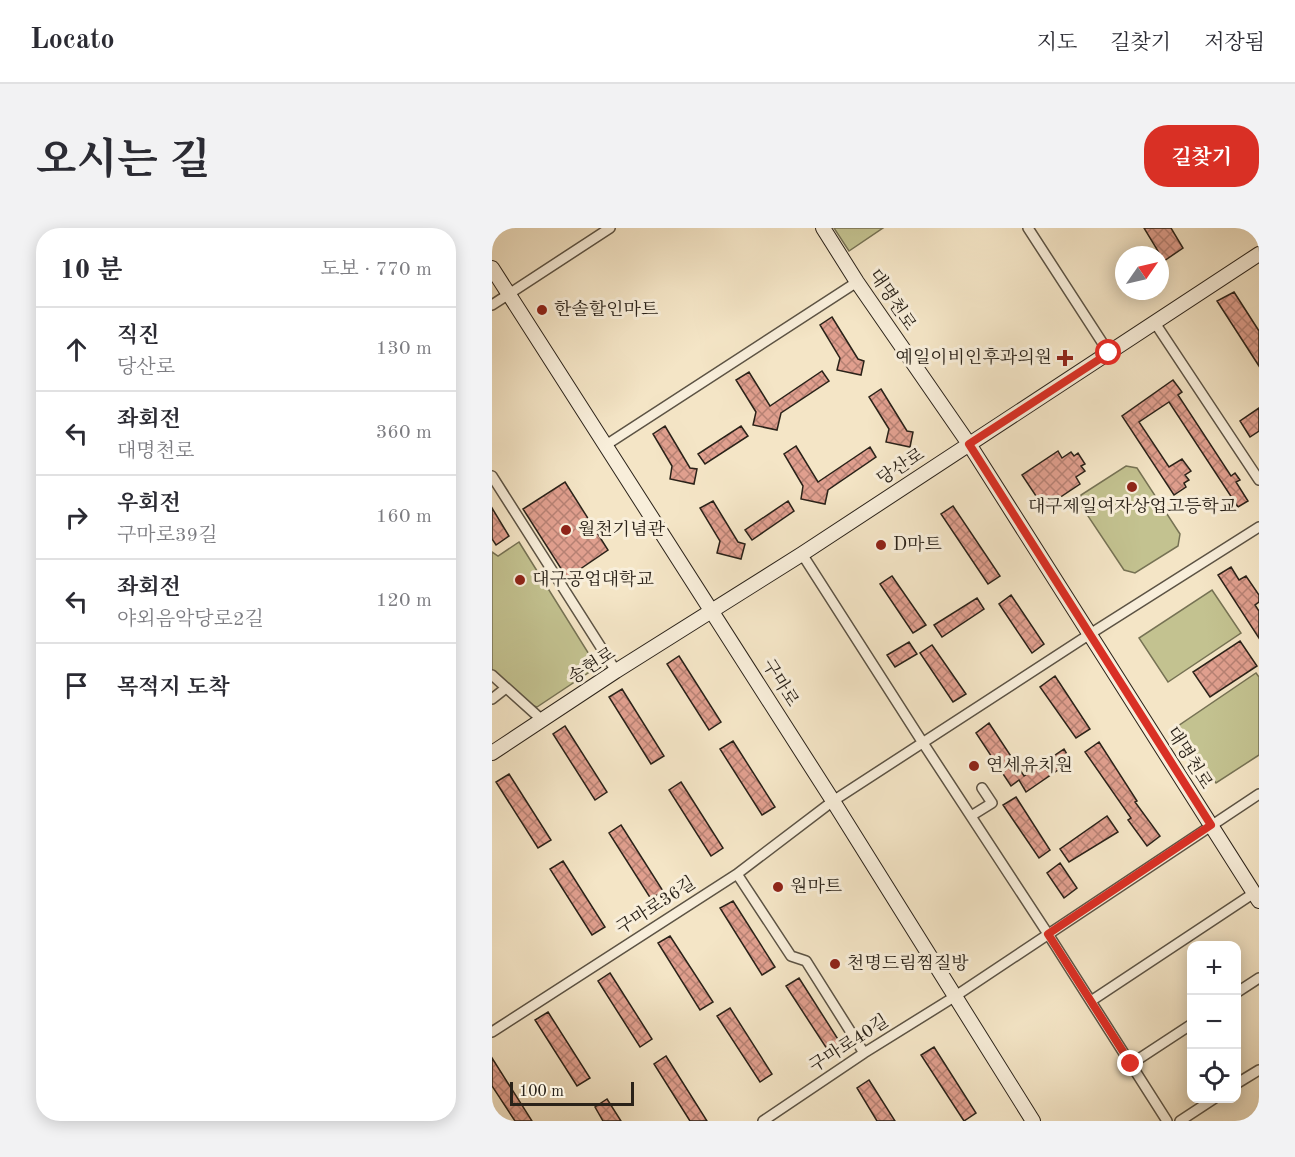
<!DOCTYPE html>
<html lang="ko">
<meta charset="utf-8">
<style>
body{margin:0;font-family:"Old Standard TT","Noto Serif KR",serif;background:#f2f2f3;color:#2b2b33}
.controls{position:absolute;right:18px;bottom:18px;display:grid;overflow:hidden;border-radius:12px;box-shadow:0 3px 15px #0003}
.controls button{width:54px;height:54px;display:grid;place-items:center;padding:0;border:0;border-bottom:2px solid #e1e1e2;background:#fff;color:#2b2b33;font:30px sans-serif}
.compass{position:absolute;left:623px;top:18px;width:54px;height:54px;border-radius:50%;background:#fff;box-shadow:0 3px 15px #0003;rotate:56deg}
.scale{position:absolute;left:18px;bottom:15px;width:124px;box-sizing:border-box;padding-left:6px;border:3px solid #2a2219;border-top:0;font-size:16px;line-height:21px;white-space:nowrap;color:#2a2219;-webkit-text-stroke:4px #f8eeda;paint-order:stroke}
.stop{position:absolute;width:18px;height:18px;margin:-14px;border:4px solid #d93025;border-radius:50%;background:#fff}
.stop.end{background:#d93025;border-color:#fff;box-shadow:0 2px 6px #0008}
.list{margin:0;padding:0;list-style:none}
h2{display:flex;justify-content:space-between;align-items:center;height:78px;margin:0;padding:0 24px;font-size:26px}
h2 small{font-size:20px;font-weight:400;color:#7c7c81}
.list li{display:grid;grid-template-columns:39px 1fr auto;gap:18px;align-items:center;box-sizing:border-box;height:84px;padding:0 24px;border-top:2px solid #e1e1e2}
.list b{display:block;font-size:22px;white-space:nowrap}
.list p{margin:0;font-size:20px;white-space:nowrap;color:#7c7c81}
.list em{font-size:20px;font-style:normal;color:#7c7c81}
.icon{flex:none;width:33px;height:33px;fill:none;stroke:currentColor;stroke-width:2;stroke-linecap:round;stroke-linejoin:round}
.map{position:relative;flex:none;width:767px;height:893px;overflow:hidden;border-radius:24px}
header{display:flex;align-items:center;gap:36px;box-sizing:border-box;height:84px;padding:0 30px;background:#fff;border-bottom:2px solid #e1e1e2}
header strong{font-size:28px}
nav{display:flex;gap:33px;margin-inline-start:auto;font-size:21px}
.intro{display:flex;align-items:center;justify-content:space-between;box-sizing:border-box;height:144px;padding:0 36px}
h1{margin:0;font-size:42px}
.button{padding:15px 27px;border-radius:24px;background:#d93025;color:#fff;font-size:21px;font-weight:700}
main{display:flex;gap:36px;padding:0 36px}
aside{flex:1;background:#fff;border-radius:24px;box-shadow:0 3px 15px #0003}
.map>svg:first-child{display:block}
</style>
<header>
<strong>Locato</strong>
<nav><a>지도</a><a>길찾기</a><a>저장됨</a></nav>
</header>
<div class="intro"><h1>오시는 길</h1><a class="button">길찾기</a></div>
<main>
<aside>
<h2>10 분<small>도보 · 770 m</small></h2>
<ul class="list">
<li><svg class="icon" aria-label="ahead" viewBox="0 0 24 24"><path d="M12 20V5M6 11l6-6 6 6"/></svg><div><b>직진</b><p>당산로</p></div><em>130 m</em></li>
<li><svg class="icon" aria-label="left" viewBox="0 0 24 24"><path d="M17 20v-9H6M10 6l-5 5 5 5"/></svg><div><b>좌회전</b><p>대명천로</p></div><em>360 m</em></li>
<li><svg class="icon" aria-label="right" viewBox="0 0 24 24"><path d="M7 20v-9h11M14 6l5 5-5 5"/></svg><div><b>우회전</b><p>구마로39길</p></div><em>160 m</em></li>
<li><svg class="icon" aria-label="left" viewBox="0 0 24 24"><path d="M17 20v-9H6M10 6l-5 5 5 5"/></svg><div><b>좌회전</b><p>야외음악당로2길</p></div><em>120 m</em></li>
<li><svg class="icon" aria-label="arrive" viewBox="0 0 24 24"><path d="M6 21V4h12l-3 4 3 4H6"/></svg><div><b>목적지 도착</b></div></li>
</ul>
</aside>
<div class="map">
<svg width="767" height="893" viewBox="0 0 767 893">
<defs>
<pattern id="building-cross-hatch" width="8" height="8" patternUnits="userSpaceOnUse" patternTransform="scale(1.5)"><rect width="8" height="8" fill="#e09f8e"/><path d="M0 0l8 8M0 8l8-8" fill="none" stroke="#b68173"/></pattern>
</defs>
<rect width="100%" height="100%" fill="#f4e5c6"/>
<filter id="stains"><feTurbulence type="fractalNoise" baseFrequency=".00333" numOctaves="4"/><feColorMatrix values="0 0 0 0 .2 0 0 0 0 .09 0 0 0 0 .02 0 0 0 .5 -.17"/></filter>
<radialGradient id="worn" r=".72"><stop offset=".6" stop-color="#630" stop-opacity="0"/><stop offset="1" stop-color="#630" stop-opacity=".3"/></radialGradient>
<path fill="#c3c290" stroke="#767254" stroke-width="1.5" d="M342,0H391L357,23Z
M634,238L645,240L688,306L686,318L643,345L632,342L588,276L589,267Z
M27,314L105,439L45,479L36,476L0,443V324L6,328Z
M720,362L749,405L676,454L647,410Z
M764,445L767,449V527L724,555L686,498Z"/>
<path fill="url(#building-cross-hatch)" stroke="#2a2219" stroke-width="1.5" d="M652,0H679L691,20L672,33Z
M742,64L767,103V138L725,73Z
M340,89L366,131L372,133L369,147L345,142L348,130L328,97Z
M330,143L337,153L289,185L285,202L261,197L264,184L244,152L257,144L278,178Z
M681,152L690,164L686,167L739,248L743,245L748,252L744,254L756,273L746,279L677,174L647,194L677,239L690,231L699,243L693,247L697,252L692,255L694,259L682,267L630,188Z
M389,161L415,203L421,204L418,219L394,214L397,201L377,169Z
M767,180V203L758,209L748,193Z
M173,198L198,240L205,241L202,256L178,251L180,238L161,206Z
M249,198L256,208L213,236L206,226Z
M304,218L326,254L378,219L384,229L336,262L333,276L309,271L311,258L292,226Z
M566,223L570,230L579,224L582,228L586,225L593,236L589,238L593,243L584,249L588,256L552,280L530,247Z
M73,254L116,322L75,350L31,281Z
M221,273L246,314L253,316L249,331L225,325L228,313L208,280Z
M296,273L302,283L260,312L253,302Z
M461,278L508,348L496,356L449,286Z
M0,280L17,308L4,317L0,311Z
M739,339L747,352L754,348L767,367V374L763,377L767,383V410L726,347Z
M400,348L434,397L421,405L388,356Z
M519,367L552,416L540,425L507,376Z
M485,370L492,381L450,409L442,397Z
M748,413L765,438L718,469L701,444Z
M417,414L425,426L403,439L395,427Z
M440,417L474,466L461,474L428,425Z
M187,428L229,494L217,502L175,436Z
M563,448L598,501L584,510L548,459Z
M130,461L172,528L159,536L117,469Z
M497,495L532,548L572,521L579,533L534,564L527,552L519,558L484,505Z
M73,498L115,564L103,572L61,506Z
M241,513L283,579L270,587L228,521Z
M607,514L645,573L643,574L668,608L655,618L636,592L639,590L593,524Z
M17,546L59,612L46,620L4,554Z
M189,554L231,620L219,628L177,562Z
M524,569L558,622L547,630L511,577Z
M615,588L626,604L577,634L568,621Z
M129,597L171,663L159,671L117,605Z
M71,633L113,699L100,707L58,641Z
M568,635L585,660L572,670L555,645Z
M241,673L283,739L270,747L228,680Z
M178,708L221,774L208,782L166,715Z
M118,745L160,811L148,819L106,753Z
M307,750L349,816L337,824L294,758Z
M238,780L280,846L268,854L225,788Z
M56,784L98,850L85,858L43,792Z
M442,819L484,885L472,893L429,827Z
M174,828L215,893H198L162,836Z
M0,830L40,893H23L0,858Z
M377,852L403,893H385L365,860Z
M115,871L129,893H111L103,879Z"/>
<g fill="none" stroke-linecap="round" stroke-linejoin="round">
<g stroke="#5c5344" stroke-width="12">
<path id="street" d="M536,0L617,125
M0,77L118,0
M663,95L767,252
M114,217L365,54
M0,248L124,443
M310,326L431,515L556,706L675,893
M0,447L50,492
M0,471L14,460
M479,588L500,575L490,560
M245,646L299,728L314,733L372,825
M744,765L767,750
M599,773L762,665
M0,804L245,646L341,573L598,406L767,299
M639,836L700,796
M744,856L767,842
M271,893L372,825L462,769L767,566
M688,893L723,870"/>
</g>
<g stroke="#2a2219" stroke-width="16">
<path id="secondary" d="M331,0L365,54L477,216L767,673
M0,40L341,573L541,893
M0,525L124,443L310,326L767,26"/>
</g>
<use href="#street" stroke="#f8eeda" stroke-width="9"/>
<use href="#secondary" stroke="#f8eeda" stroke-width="14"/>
</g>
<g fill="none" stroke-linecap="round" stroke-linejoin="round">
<path stroke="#d93025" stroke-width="8" d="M617,125L477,216L719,597L556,706L639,836"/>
</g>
<g fill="#8f2418" stroke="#f8eeda" stroke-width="2">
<circle cx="50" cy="82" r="6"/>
<path d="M570 121h6v6h6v6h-6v6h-6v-6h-6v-6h6z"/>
<circle cx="640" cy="259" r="6"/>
<circle cx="74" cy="302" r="6"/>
<circle cx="389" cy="317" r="6"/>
<circle cx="28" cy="352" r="6"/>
<circle cx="482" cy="538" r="6"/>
<circle cx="286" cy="659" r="6"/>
<circle cx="343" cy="736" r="6"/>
</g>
<g text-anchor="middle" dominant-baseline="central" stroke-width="6" stroke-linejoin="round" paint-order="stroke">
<g font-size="18" fill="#2a2219" stroke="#f8eeda">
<text transform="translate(400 72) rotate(56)">대명천로</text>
<text transform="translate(409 239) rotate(-33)">당산로</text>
<text transform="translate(100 438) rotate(-33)">송현로</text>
<text transform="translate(288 455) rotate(58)">구마로</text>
<text transform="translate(697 530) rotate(58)">대명천로</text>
<text transform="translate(164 678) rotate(-33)">구마로36길</text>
<text transform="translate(357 816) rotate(-33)">구마로40길</text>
</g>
<g font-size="18" fill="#2a2219" stroke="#f8eeda" text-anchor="start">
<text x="62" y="82">한솔할인마트</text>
<text x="560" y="130" text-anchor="end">예일이비인후과의원</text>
<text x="640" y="279" text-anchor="middle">대구제일여자상업고등학교</text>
<text x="86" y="302">월천기념관</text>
<text x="401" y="317">D마트</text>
<text x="40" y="352">대구공업대학교</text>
<text x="494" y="538">연세유치원</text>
<text x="298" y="659">원마트</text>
<text x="355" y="736">천명드림찜질방</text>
</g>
</g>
<rect width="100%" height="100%" filter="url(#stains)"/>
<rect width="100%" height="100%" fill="url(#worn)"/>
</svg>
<div class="controls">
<button>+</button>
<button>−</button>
<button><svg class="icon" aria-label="locate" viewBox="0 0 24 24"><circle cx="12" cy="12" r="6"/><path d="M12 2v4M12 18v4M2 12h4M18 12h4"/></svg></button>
</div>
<svg class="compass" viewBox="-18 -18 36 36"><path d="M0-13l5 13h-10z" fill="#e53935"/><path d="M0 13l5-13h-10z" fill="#7c7c81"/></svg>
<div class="scale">100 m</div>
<div class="stop" style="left:617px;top:125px"></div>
<div class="stop end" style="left:639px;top:836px"></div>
</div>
</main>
